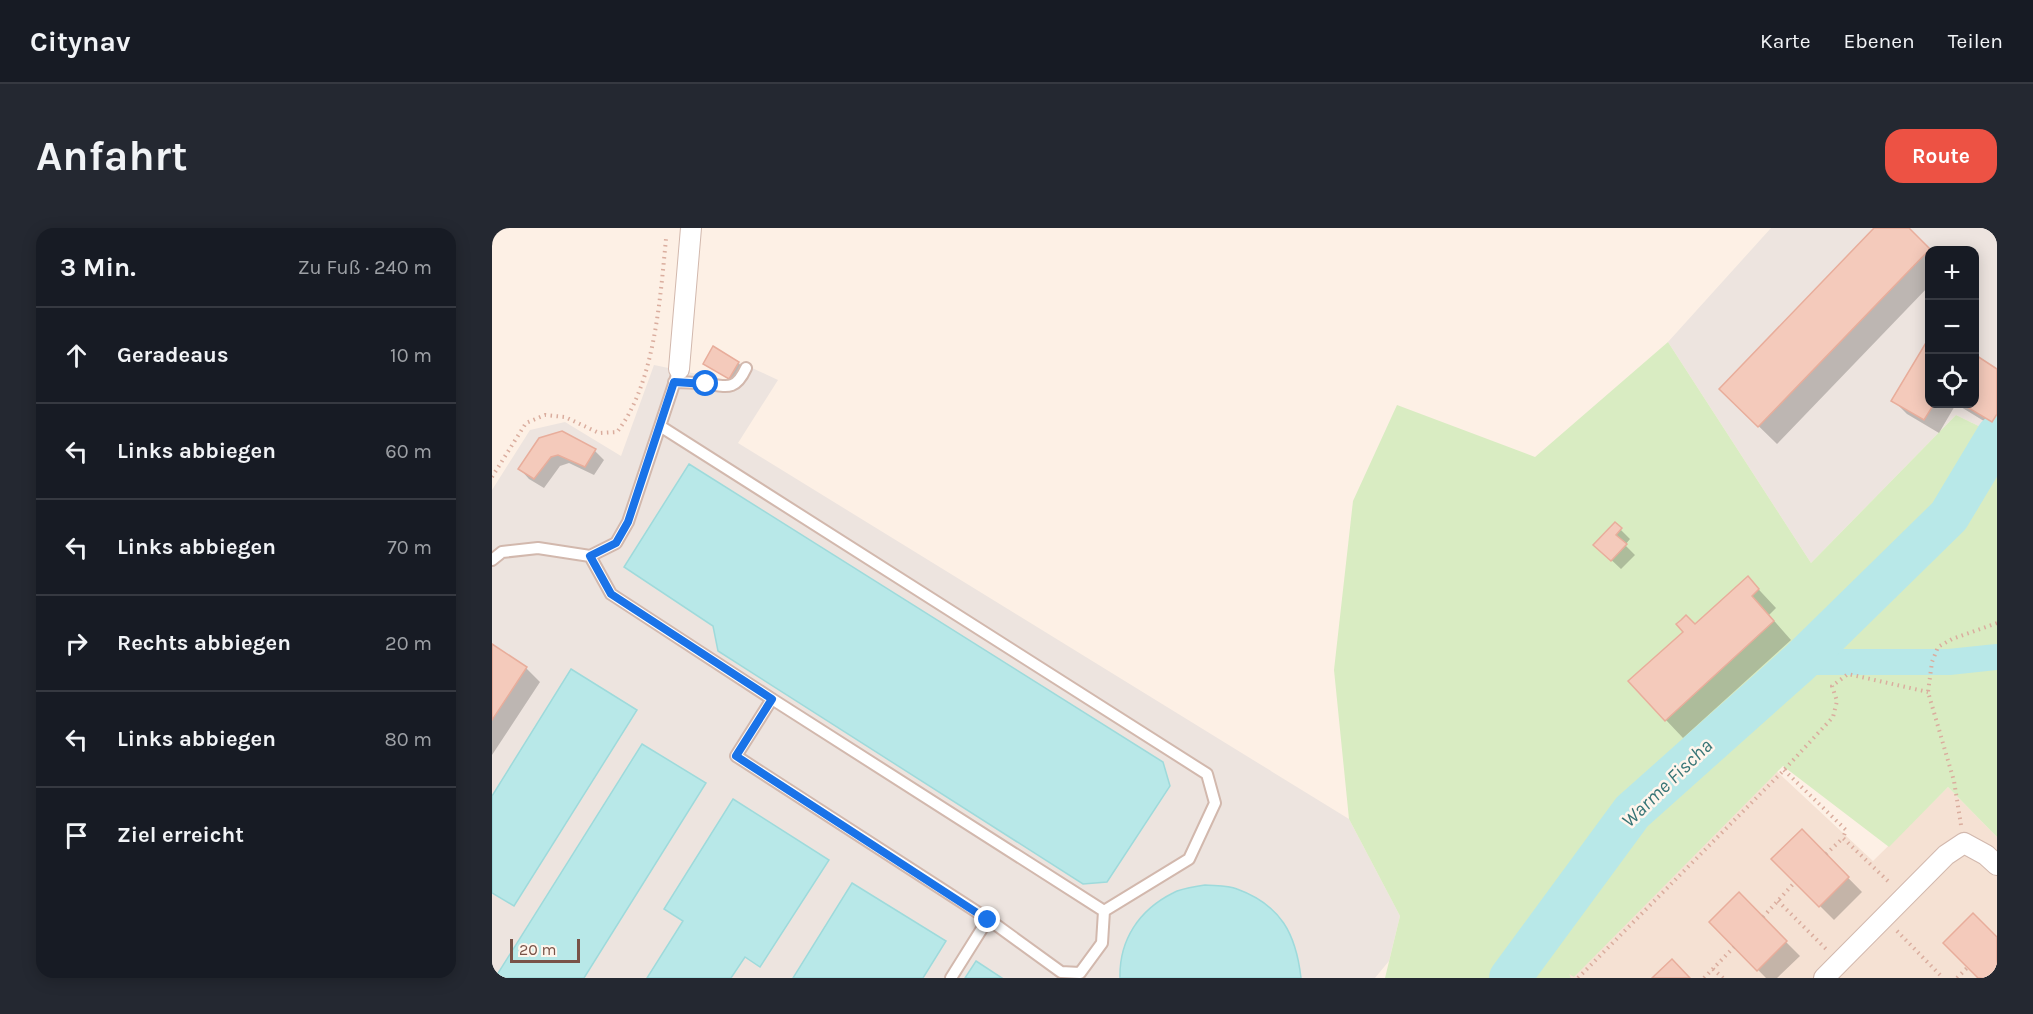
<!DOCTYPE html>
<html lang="de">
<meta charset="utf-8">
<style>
body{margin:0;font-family:Karla,sans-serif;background:#242831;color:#f1f3f6}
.controls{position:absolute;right:18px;top:18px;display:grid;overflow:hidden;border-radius:12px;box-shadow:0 3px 15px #0003}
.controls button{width:54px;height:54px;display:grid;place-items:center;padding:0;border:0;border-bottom:2px solid #363941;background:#171b24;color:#f1f3f6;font:30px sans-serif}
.scale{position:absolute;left:18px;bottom:15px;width:70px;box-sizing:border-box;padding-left:6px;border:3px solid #785348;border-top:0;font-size:16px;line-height:21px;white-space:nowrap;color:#785348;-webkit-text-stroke:4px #fff5ec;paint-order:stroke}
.stop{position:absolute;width:18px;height:18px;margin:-14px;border:4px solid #1a73e8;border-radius:50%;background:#fff}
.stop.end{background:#1a73e8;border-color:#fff;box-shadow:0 2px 6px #0008}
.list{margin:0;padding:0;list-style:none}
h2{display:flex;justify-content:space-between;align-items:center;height:78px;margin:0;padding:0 24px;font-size:26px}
h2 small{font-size:20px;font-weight:400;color:#9ea1a6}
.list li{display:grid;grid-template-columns:39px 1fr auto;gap:18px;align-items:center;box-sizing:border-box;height:96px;padding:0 24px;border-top:2px solid #363941}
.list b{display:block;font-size:22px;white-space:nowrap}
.list em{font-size:20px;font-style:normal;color:#9ea1a6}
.icon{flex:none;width:33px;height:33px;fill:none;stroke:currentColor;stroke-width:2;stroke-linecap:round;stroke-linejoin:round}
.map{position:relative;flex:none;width:1505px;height:750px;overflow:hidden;border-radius:18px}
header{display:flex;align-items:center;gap:36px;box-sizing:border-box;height:84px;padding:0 30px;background:#171b24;border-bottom:2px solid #363941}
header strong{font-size:28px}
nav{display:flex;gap:33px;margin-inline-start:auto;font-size:21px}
.intro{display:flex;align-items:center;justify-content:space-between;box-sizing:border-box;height:144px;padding:0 36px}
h1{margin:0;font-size:42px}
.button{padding:15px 27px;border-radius:18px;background:#ed5244;color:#fff;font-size:21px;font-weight:700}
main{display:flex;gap:36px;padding:0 36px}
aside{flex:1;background:#171b24;border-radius:18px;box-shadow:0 3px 15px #0003}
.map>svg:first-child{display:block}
</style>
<header>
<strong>Citynav</strong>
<nav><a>Karte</a><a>Ebenen</a><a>Teilen</a></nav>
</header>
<div class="intro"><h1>Anfahrt</h1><a class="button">Route</a></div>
<main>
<aside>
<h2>3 Min.<small>Zu Fuß · 240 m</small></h2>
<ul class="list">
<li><svg class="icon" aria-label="ahead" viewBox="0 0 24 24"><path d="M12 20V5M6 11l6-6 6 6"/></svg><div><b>Geradeaus</b></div><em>10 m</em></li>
<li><svg class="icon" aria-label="left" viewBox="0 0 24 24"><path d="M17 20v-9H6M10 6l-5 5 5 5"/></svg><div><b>Links abbiegen</b></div><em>60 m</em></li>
<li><svg class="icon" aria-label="left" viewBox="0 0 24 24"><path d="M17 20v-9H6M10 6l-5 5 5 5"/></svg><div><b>Links abbiegen</b></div><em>70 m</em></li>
<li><svg class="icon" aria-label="right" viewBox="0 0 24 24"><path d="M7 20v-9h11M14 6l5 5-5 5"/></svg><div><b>Rechts abbiegen</b></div><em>20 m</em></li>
<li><svg class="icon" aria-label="left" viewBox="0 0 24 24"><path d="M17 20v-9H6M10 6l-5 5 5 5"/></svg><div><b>Links abbiegen</b></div><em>80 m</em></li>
<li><svg class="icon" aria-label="arrive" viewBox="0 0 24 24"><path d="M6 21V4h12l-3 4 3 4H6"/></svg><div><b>Ziel erreicht</b></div></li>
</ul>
</aside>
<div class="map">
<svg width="1505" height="750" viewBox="0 0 1505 750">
<rect width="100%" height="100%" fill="#fdf0e5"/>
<path fill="#f5e1d3" d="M1280,539L1381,633L1456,559L1505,609V750H1079L1074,744Z"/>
<path fill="#ede4df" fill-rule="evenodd" d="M1279,0H1505V207L1464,187L1319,335L1176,114ZM1438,22H1482V176H1438Z
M247,134L286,152L246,215L857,591L908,688L897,733L883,750H0V262L38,202L73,194L129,228L162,137L234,152L237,151Z"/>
<path fill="#d9ecc2" d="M1176,114L1319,335L1464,187L1505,207V609L1456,559L1397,619L1291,538L1082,749L1077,746L1079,750H893L908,688L857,591L842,442L861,273L905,177L1043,229Z"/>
<path fill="#b8e8e8" stroke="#9edadb" stroke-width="1.5" d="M197,236L671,534L678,558L615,654L591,656L226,423L221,398L132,339Z
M79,441L145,482L22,678L0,665V568Z
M150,516L214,555L92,750H3Z
M241,571L337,632L268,739L253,729L239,750H155L191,693L172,681Z
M360,655L454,713L431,750H301Z
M713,657C723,658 736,657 745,661C789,677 804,706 809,750H628C627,712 647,682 681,665C690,660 703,659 713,657Z
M484,733L510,750H473Z"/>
<path fill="#0003" d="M1384,0H1414L1438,22V57L1285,216L1247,179Z
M246,135L251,139L241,154L213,136Z
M1505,143V201L1464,176L1447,205L1415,186L1401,172L1438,176H1482Z
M48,211L103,223L112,232L102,247L77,235L68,238L52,260L37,251L28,241Z
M1123,296L1138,311L1133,317L1143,327L1129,341L1113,326Z
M1256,350L1284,380L1277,387L1299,412L1191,510L1174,492L1203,398Z
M0,418L34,440L48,454L0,527Z
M1310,603L1370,664L1342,692L1281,631Z
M1247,667L1308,728L1285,750H1274L1219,694Z"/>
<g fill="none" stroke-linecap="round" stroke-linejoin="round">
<path stroke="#b8e8e8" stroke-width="26" d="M1308,434H1457L1505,429"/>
<path stroke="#b8e8e8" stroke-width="42" d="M1018,750L1140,584L1308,434L1457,288L1505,208"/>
</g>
<path fill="#f4cabb" stroke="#e8ad9b" stroke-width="1.5" d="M1382,0H1417L1438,21L1266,199L1227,161Z
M1438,108V176H1442L1432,192L1399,173Z
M221,118L247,134L237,151L211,136Z
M1482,126L1505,141V186L1500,194L1470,176H1482Z
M70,203L104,221L93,239L66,227L59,229L42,251L26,241L47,210Z
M1123,294L1130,300L1124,307L1135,316L1119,333L1101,317Z
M1256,348L1267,361L1260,368L1282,393L1173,493L1136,453L1191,404L1184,396L1189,392L1194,387L1203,396Z
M0,416L35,439L0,492Z
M1310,601L1357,649L1327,679L1279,631Z
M1247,664L1295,713L1265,743L1217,694Z
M1481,685L1505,709V750H1486L1451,715Z
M1180,731L1198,750H1160Z"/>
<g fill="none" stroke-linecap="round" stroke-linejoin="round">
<g stroke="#d2b8ad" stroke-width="14">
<path id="lane" d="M182,154C193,154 205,155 216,156C236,159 244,162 254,140
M98,328L119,366L280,471L612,683L697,631L723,575L715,546L168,198
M0,332L10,324L46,320L98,328L124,315L136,294L187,141
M280,471L244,528L496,691L459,750
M496,691L569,744L588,745L610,715L612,683"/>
</g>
<g stroke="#d2b8ad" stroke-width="22">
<path id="street" d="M187,141L199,0
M1332,750L1454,627L1472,615L1494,627L1505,637"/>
</g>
<path stroke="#daad9e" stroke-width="4" stroke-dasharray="1.5 4.5" stroke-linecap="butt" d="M0,249L34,195L53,187L73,189L107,205L125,204C163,155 168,71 174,11
M1292,542L1354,602L1351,610
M1469,597L1462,553L1436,464L1440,434L1446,419L1460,411L1505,395
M1334,626L1351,610L1399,656
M1286,673L1334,721
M1271,689L1303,654
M1405,703L1451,750
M1221,741L1231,750
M1086,750L1292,542L1341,489L1345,473L1340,458L1356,446L1436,464
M1212,750L1242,719
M1465,750L1475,740"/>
<use href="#lane" stroke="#fff" stroke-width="10"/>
<use href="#street" stroke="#fff" stroke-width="20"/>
</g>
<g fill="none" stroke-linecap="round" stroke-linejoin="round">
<path stroke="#1a73e8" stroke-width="8" d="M214,156L182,154L136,294L124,315L98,328L119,366L280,471L244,528L496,692"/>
</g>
<g text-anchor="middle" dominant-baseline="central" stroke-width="5" stroke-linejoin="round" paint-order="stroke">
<g font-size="20" font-style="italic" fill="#387576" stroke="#fff5ec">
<text transform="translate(1175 555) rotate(-44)">Warme Fischa</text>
</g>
</g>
</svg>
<div class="controls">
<button>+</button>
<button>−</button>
<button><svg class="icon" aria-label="locate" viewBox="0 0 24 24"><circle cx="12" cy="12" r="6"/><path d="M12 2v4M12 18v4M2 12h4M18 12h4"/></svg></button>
</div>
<div class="scale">20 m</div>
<div class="stop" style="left:214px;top:156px"></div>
<div class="stop end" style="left:496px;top:692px"></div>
</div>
</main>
